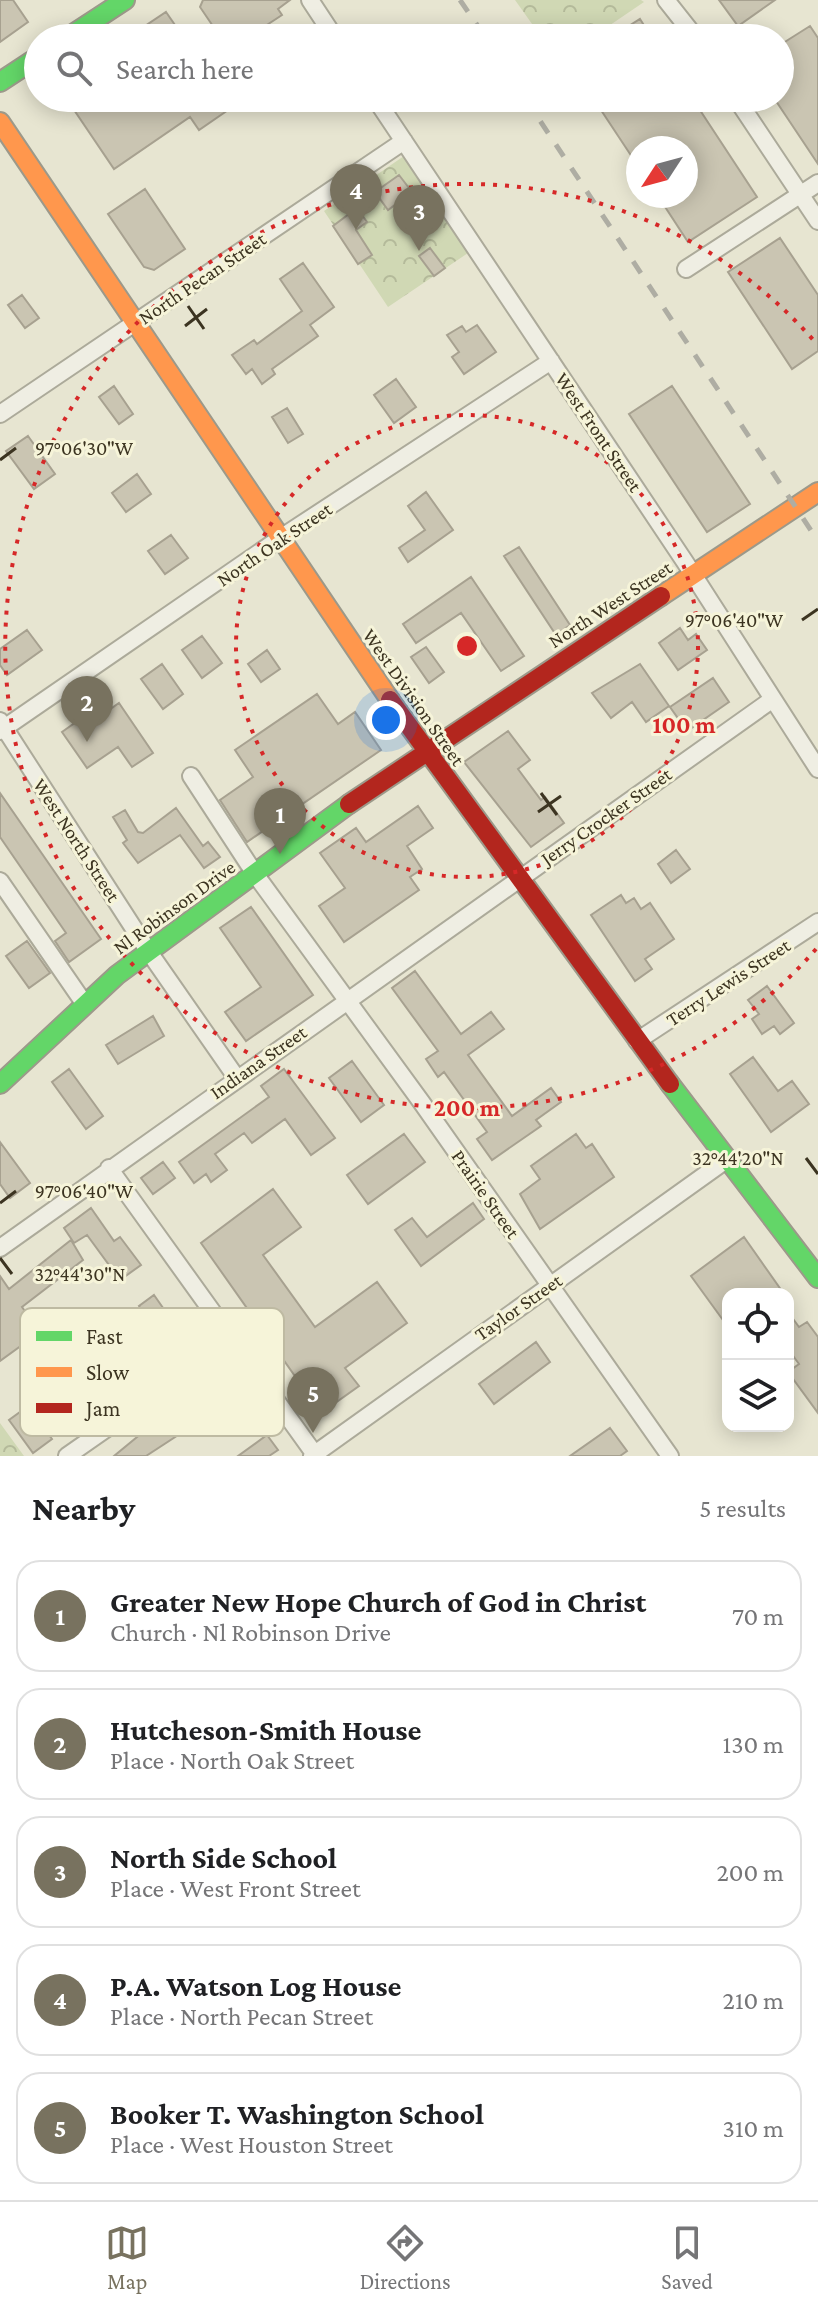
<!DOCTYPE html>
<meta charset="utf-8">
<style>
body{margin:0;font-family:"Crimson Pro",serif;background:#f2f2f2;color:#202124}
.controls{position:absolute;right:24px;bottom:24px;display:grid;overflow:hidden;border-radius:16px;box-shadow:0 4px 20px #0003}
.controls button{width:72px;height:72px;display:grid;place-items:center;padding:0;border:0;border-bottom:2px solid #e0e0e0;background:#fff;color:#202124;font:40px sans-serif}
.compass{position:absolute;left:626px;top:136px;width:72px;height:72px;border-radius:50%;background:#fff;box-shadow:0 4px 20px #0003;rotate:234deg}
.you{position:absolute;left:386px;top:720px;width:28px;height:28px;margin:-20px;border:6px solid #fff;border-radius:50%;background:#1a73e8;box-shadow:0 0 0 12px #1a73e833}
.badge{display:grid;place-items:center;width:52px;height:52px;border-radius:50%;background:#78725f;color:#fff;font-size:26px;font-weight:700}
.pin{position:absolute;translate:-50% -66px;filter:drop-shadow(0 2px 4px #0008)}
.pin::after{content:'';position:absolute;top:42px;width:28px;height:24px;background:inherit;clip-path:polygon(0 0,100% 0,50% 100%)}
.list{margin:0;padding:0;list-style:none}
h2{display:flex;justify-content:space-between;align-items:center;height:104px;margin:0;padding:0 32px;font-size:34px}
h2 small{font-size:26px;font-weight:400;color:#757577}
.list li{display:grid;grid-template-columns:52px 1fr auto;gap:24px;align-items:center;box-sizing:border-box;height:112px;margin:0 16px 16px;padding:0 16px;border:2px solid #e0e0e0;border-radius:24px}
.list b{display:block;font-size:30px;white-space:nowrap}
.list p{margin:0;font-size:26px;white-space:nowrap;color:#757577}
.list em{font-size:26px;font-style:normal;color:#757577}
.icon{flex:none;width:44px;height:44px;fill:none;stroke:currentColor;stroke-width:2;stroke-linecap:round;stroke-linejoin:round}
.map{position:relative;flex:none;width:818px;height:1456px;overflow:hidden}
.search{position:absolute;background:#fff;box-shadow:0 4px 20px #0003;left:24px;right:24px;top:24px;height:88px;display:flex;align-items:center;gap:20px;box-sizing:border-box;padding:0 28px;border-radius:44px;color:#757577;font-size:30px}
.sheet{height:744px;background:#fff}
nav{display:flex;justify-content:space-around;align-items:center;box-sizing:border-box;height:112px;border-top:2px solid #e0e0e0;background:#fff;font-size:22px;color:#757577}
nav a{display:grid;justify-items:center;gap:4px}
nav .on{color:#78725f}
.map>svg:first-child{display:block}
</style>
<div class="map">
<svg width="818" height="1456" viewBox="0 0 818 1456">
<defs>
<pattern id="forest-crowns" width="20" height="18" patternUnits="userSpaceOnUse" patternTransform="scale(2)"><rect width="20" height="18" fill="#d0d8b4"/><path d="M2 6a3 3 0 1 1 6 0M12 15a3 3 0 1 1 6 0" fill="none" stroke="#b4ba9a"/></pattern>
</defs>
<rect width="100%" height="100%" fill="#e7e5d1"/>
<path fill="url(#forest-crowns)" d="M515,0H641L644,2L591,38H542Z
M404,156L468,253L388,307L324,211Z
M0,1423L24,1456H0Z"/>
<path fill="#cac5b2" stroke="#a7a190" stroke-width="2" d="M0,0H13L28,22L0,42Z
M203,0H290L278,9L282,15L247,38H221L200,7Z
M719,0H775L738,26Z
M166,12L184,38H127Z
M640,19L652,38H610Z
M810,26L818,38V164L774,98H780V45Z
M66,98H225L231,108L199,130L190,117L114,169Z
M593,98H692L757,197L688,242L658,196H686V148H638V166Z
M399,175L412,192L388,210L375,192Z
M145,189L185,249L154,270L144,267L108,214Z
M357,208L367,222L356,230L372,255L358,264L333,226Z
M780,238L818,295V351L792,369L728,272Z
M430,248L445,268L434,276L419,256Z
M303,263L334,307L310,325L318,336L272,369L275,374L262,384L252,369L246,374L232,355L254,340L257,344L302,311L280,279Z
M22,295L39,318L25,328L8,305Z
M477,325L496,352L464,374L452,357L459,352L447,335L462,326L466,332Z
M396,379L416,407L394,423L374,395Z
M114,386L133,414L119,424L99,397Z
M672,386L750,504L707,532L629,414Z
M287,408L303,434L288,443L272,417Z
M28,436L55,474L34,489L6,451Z
M137,474L151,494L126,512L112,493Z
M426,492L453,530L408,562L399,548L425,530L408,506Z
M171,535L188,558L165,574L148,551Z
M519,547L570,625L556,635L504,556Z
M471,577L524,656L501,671L461,613L416,643L403,624Z
M680,628L688,640L696,634L707,650L678,670L659,643Z
M27,630L42,650L7,675L0,665V649Z
M202,636L222,663L202,678L182,650Z
M426,647L444,672L429,683L411,657Z
M267,650L280,669L261,682L248,664Z
M162,664L183,694L163,709L141,679Z
M640,664L669,706L646,722L632,702L611,718L592,693Z
M713,678L729,702L687,731L670,707Z
M317,694L338,724L355,712L381,750L247,842L220,800L253,777L235,750Z
M119,703L153,753L132,767L118,747L87,768L62,732L86,715L91,723Z
M508,731L530,760L518,769L541,800L545,797L564,823L531,847L464,762Z
M0,793L101,939L69,962L55,941L66,933L0,837Z
M418,806L433,828L407,846L422,869L410,877L419,890L344,942L319,906L345,888L320,853L356,828L366,842Z
M176,808L203,846L208,842L220,857L204,868L180,835L138,863L123,843L127,840L113,817L125,810L138,832L143,833Z
M676,850L690,869L671,883L658,864Z
M621,895L626,903L634,898L641,909L650,903L674,939L645,959L652,969L635,981L591,915Z
M251,907L313,995L246,1041L225,1012L261,987L220,928Z
M27,941L50,973L29,988L6,956Z
M415,971L461,1034L491,1012L504,1029L468,1055L512,1116L551,1088L561,1102L536,1120L541,1126L492,1160L477,1139L487,1132L444,1072L438,1077L426,1059L438,1051L392,988Z
M767,986L794,1023L780,1034L774,1026L762,1034L752,1019L759,1014L748,1000Z
M153,1016L164,1036L118,1064L106,1045Z
M753,1057L778,1091L792,1081L809,1104L771,1132L730,1074Z
M352,1061L384,1105L361,1122L329,1078Z
M69,1069L103,1116L86,1129L52,1082Z
M284,1069L335,1138L311,1155L285,1119L252,1143L244,1133L215,1154L227,1170L211,1182L206,1174L194,1183L179,1162L269,1097L261,1086Z
M404,1134L425,1162L368,1204L347,1175Z
M576,1134L586,1148L592,1144L614,1177L540,1229L520,1194L540,1179L531,1166Z
M0,1142L30,1183L10,1198L0,1184Z
M163,1162L175,1178L153,1194L141,1178Z
M273,1189L301,1227L263,1255L315,1327L377,1282L407,1323L345,1368L359,1386L321,1413L201,1243Z
M473,1203L484,1219L421,1266L395,1230L412,1218L427,1237Z
M91,1208L114,1241L120,1237L141,1265L120,1280L87,1235L74,1243L64,1228Z
M744,1237L784,1294H728V1327L691,1276Z
M71,1240L83,1260L22,1307L40,1332L0,1361V1276L9,1289Z
M154,1295L182,1335L156,1354L162,1361L125,1386L112,1368L159,1334L139,1306Z
M788,1312L799,1327L807,1322L818,1337V1413L788,1372L799,1364L788,1349Z
M536,1342L550,1362L494,1404L479,1384Z
M48,1384L72,1418L49,1435L52,1439L33,1453L9,1420L35,1401L31,1396Z
M176,1405L192,1426L146,1456H114Z
M610,1428L627,1451L620,1456H570Z
M267,1435L278,1450L269,1456H238Z"/>
<g fill="none" stroke-linecap="round" stroke-linejoin="round">
<g stroke="#acaa9a" stroke-width="20">
<path id="street" d="M310,0L335,38
M666,0L696,38
M375,98L685,562L818,769
M736,98L818,221
M686,269L818,183
M0,414L404,141
M0,721L149,952L236,1077
M0,731L279,539L551,361
M191,776L255,874L422,1103L670,1456
M0,881L84,1003
M637,1041L818,922
M109,1168L316,1456
M0,1248L773,699
M67,1456L232,1341
M312,1456L726,1160"/>
</g>
<g stroke="#9c998a" stroke-width="22">
<path id="fast" d="M67,38L125,0
M0,82L38,57
M0,1084L117,975L349,804
M670,1084L818,1278"/>
</g>
<g stroke="#9c998a" stroke-width="22">
<path id="slow" d="M0,122L390,700
M661,596L818,492"/>
</g>
<g stroke="#9c998a" stroke-width="22">
<path id="jam" d="M390,700L670,1084
M349,804L661,596"/>
</g>
<use href="#street" stroke="#efeee3" stroke-width="16"/>
<use href="#fast" stroke="#63d668" stroke-width="18"/>
<use href="#slow" stroke="#ff974d" stroke-width="18"/>
<use href="#jam" stroke="#b3261e" stroke-width="18"/>
<path stroke="#aeada3" stroke-width="5" stroke-dasharray="14 14" stroke-linecap="butt" d="M460,0L486,38
M525,98L818,541"/>
</g>
<path fill="none" stroke="#3c3421" stroke-width="3" d="M188,306L204,329M185,326L207,309M0,460L16,448M802,620L818,609M541,793L557,815M538,812L561,796M806,1158L818,1174M0,1203L16,1191M0,1258L12,1274"/>
<g fill="none" stroke="#d62828" stroke-width="4" stroke-dasharray="4 8">
<circle cx="467" cy="646" r="231"/>
<path d="M816 949A462 462 0 1 1 816 343"/>
</g>
<g text-anchor="middle" dominant-baseline="central" stroke-width="6" stroke-linejoin="round" paint-order="stroke">
<g font-size="20" fill="#3c3421" stroke="#f6f4d9">
<text transform="translate(202 278) rotate(-34)">North Pecan Street</text>
<text transform="translate(599 432) rotate(56)">West Front Street</text>
<text transform="translate(274 544) rotate(-34)">North Oak Street</text>
<text transform="translate(610 604) rotate(-33)">North West Street</text>
<text transform="translate(414 697) rotate(55)">West Division Street</text>
<text transform="translate(606 816) rotate(-35)">Jerry Crocker Street</text>
<text transform="translate(77 840) rotate(57)">West North Street</text>
<text transform="translate(174 907) rotate(-36)">Nl Robinson Drive</text>
<text transform="translate(728 982) rotate(-33)">Terry Lewis Street</text>
<text transform="translate(258 1062) rotate(-35)">Indiana Street</text>
<text transform="translate(486 1194) rotate(55)">Prairie Street</text>
<text transform="translate(518 1307) rotate(-35)">Taylor Street</text>
</g>
</g>
<rect x="20" y="1308" width="264" height="128" rx="12" fill="#f6f4d9" stroke="#bebaa2" stroke-width="2"/>
<rect x="36" y="1331" width="36" height="10" fill="#63d668"/>
<rect x="36" y="1367" width="36" height="10" fill="#ff974d"/>
<rect x="36" y="1403" width="36" height="10" fill="#b3261e"/>
<g font-size="22" fill="#3c3421">
<text x="86" y="1344">Fast</text>
<text x="86" y="1380">Slow</text>
<text x="86" y="1416">Jam</text>
</g>
<g font-size="20" text-anchor="middle" fill="#3c3421" stroke="#f6f4d9" stroke-width="6" stroke-linejoin="round" paint-order="stroke">
<text x="84" y="455">97°06'30"W</text>
<text x="734" y="627">97°06'40"W</text>
<text x="738" y="1165">32°44'20"N</text>
<text x="84" y="1198">97°06'40"W</text>
<text x="80" y="1281">32°44'30"N</text>
</g>
<circle cx="467" cy="646" r="12" fill="#d62828" stroke="#f6f4d9" stroke-width="4"/>
<g font-size="24" text-anchor="middle" font-weight="bold" fill="#d62828" stroke="#f6f4d9" stroke-width="6" stroke-linejoin="round" paint-order="stroke">
<text x="684" y="733">100 m</text>
<text x="467" y="1116">200 m</text>
</g>
</svg>
<div class="controls">
<button><svg class="icon" aria-label="locate" viewBox="0 0 24 24"><circle cx="12" cy="12" r="6"/><path d="M12 2v4M12 18v4M2 12h4M18 12h4"/></svg></button>
<button><svg class="icon" aria-label="layers" viewBox="0 0 24 24"><path d="M12 4l9 5-9 5-9-5zM3 14l9 5 9-5"/></svg></button>
</div>
<svg class="compass" viewBox="-18 -18 36 36"><path d="M0-13l5 13h-10z" fill="#e53935"/><path d="M0 13l5-13h-10z" fill="#757577"/></svg>
<div class="you"></div>
<div class="pin badge" style="left:280px;top:854px">1</div>
<div class="pin badge" style="left:87px;top:742px">2</div>
<div class="pin badge" style="left:419px;top:251px">3</div>
<div class="pin badge" style="left:356px;top:230px">4</div>
<div class="pin badge" style="left:313px;top:1433px">5</div>
<div class="search"><svg class="icon" aria-label="search" viewBox="0 0 24 24"><circle cx="10" cy="10" r="6"/><path d="M15 15l6 6"/></svg>Search here</div>
</div>
<section class="sheet">
<h2>Nearby<small>5 results</small></h2>
<ul class="list">
<li><span class="badge">1</span><div><b>Greater New Hope Church of God in Christ</b><p>Church · Nl Robinson Drive</p></div><em>70 m</em></li>
<li><span class="badge">2</span><div><b>Hutcheson-Smith House</b><p>Place · North Oak Street</p></div><em>130 m</em></li>
<li><span class="badge">3</span><div><b>North Side School</b><p>Place · West Front Street</p></div><em>200 m</em></li>
<li><span class="badge">4</span><div><b>P.A. Watson Log House</b><p>Place · North Pecan Street</p></div><em>210 m</em></li>
<li><span class="badge">5</span><div><b>Booker T. Washington School</b><p>Place · West Houston Street</p></div><em>310 m</em></li>
</ul>
</section>
<nav>
<a class="on"><svg class="icon" aria-label="map" viewBox="0 0 24 24"><path d="M3 6l6-2 6 2 6-2v14l-6 2-6-2-6 2zM9 4v14M15 6v14"/></svg>Map</a>
<a><svg class="icon" aria-label="directions" viewBox="0 0 24 24"><path d="M12 3l9 9-9 9-9-9zM9 14v-3h6M13 9l2 2-2 2"/></svg>Directions</a>
<a><svg class="icon" aria-label="saved" viewBox="0 0 24 24"><path d="M7 4h10v16l-5-4-5 4z"/></svg>Saved</a>
</nav>
